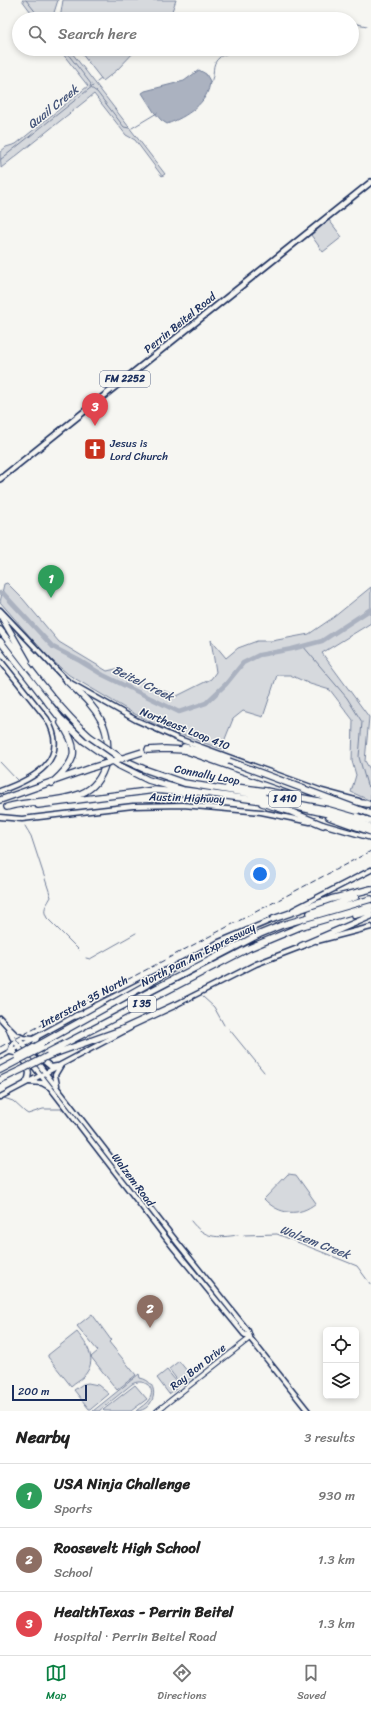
<!DOCTYPE html>
<meta charset="utf-8">
<style>
body{margin:0;font-family:Sriracha,sans-serif;background:#f6f6f6;color:#222}
.controls{position:absolute;right:12px;bottom:12px;display:grid;overflow:hidden;border-radius:6px;box-shadow:0 2px 6px #0003}
.controls button{width:36px;height:36px;display:grid;place-items:center;padding:0;border:0;border-bottom:1px solid #e0e0e0;background:#fff;color:#222;font:20px sans-serif}
.scale{position:absolute;left:12px;bottom:10px;width:75px;box-sizing:border-box;padding-left:4px;border:2px solid #1b2f5e;border-top:0;font-size:11px;line-height:14px;white-space:nowrap;color:#1b2f5e;-webkit-text-stroke:3px #f6f6f2;paint-order:stroke}
.you{position:absolute;left:260px;top:874px;width:14px;height:14px;margin:-10px;border:3px solid #fff;border-radius:50%;background:#1a73e8;box-shadow:0 0 0 6px #1a73e833}
.badge{display:grid;place-items:center;width:26px;height:26px;border-radius:50%;background:#0b8043;color:#fff;font-size:13px;font-weight:700}
.pin{position:absolute;translate:-50% -33px;filter:drop-shadow(0 1px 2px #0008)}
.pin::after{content:'';position:absolute;top:21px;width:14px;height:12px;background:inherit;clip-path:polygon(0 0,100% 0,50% 100%)}
.list{margin:0;padding:0;list-style:none}
h2{display:flex;justify-content:space-between;align-items:center;height:52px;margin:0;padding:0 16px;font-size:17px}
h2 small{font-size:13px;font-weight:400;color:#767676}
.list li{display:grid;grid-template-columns:26px 1fr auto;gap:12px;align-items:center;box-sizing:border-box;height:64px;padding:0 16px;border-top:1px solid #e0e0e0}
.list b{display:block;font-size:15px;white-space:nowrap}
.list p{margin:0;font-size:13px;white-space:nowrap;color:#767676}
.list em{font-size:13px;font-style:normal;color:#767676}
.icon{flex:none;width:22px;height:22px;fill:none;stroke:currentColor;stroke-width:2;stroke-linecap:round;stroke-linejoin:round}
.map{position:relative;flex:none;width:371px;height:1411px;overflow:hidden}
.search{position:absolute;background:#fff;box-shadow:0 2px 6px #0003;left:12px;right:12px;top:12px;height:44px;display:flex;align-items:center;gap:10px;box-sizing:border-box;padding:0 14px;border-radius:22px;color:#767676;font-size:15px}
.sheet{height:244px;background:#fff}
nav{display:flex;justify-content:space-around;align-items:center;box-sizing:border-box;height:56px;border-top:1px solid #e0e0e0;background:#fff;font-size:11px;color:#767676}
nav a{display:grid;justify-items:center;gap:2px}
nav .on{color:#0b8043}
.map>svg:first-child{display:block}
</style>
<div class="map">
<svg width="371" height="1411" viewBox="0 0 371 1411">
<rect width="100%" height="100%" fill="#f6f6f2"/>
<filter id="ink" filterUnits="userSpaceOnUse"><feTurbulence type="fractalNoise" baseFrequency=".025" numOctaves="2"/><feDisplacementMap in="SourceGraphic" scale="8" xChannelSelector="R" yChannelSelector="G"/><feConvolveMatrix kernelMatrix="1 2 1 2 8 2 1 2 1" color-interpolation-filters="sRGB"/></filter>
<g filter="url(#ink)">
<path fill="#d6d9dd" stroke="#78849e" d="M22,0H58L52,19H36Z
M63,0H176L172,11L165,19H60Z
M59,49H69L165,174L162,176L135,140L126,135L94,94L1,168L0,152L6,147L16,144L88,86Z
M78,49H137L117,70L103,81Z
M329,220L342,237L323,252L311,235Z
M7,583L23,599L59,642L107,671L120,668L127,676L177,696L211,679L216,672L211,640L226,658L238,648L257,641H272L309,634L334,617L371,587V623L322,653L369,717L365,761L371,771V801L351,792L356,775L352,761L353,720L330,690L310,684L290,675H277L263,717L243,711L233,719L221,749L161,727L133,713L69,675L46,655L0,602L4,584Z
M288,1174L296,1175L316,1203C299,1217 279,1215 264,1199Z
M92,1314L111,1340L109,1342L136,1375L117,1390L91,1357L98,1351L77,1326Z
M77,1332C88,1346 98,1360 84,1376C80,1380 75,1382 71,1386L48,1357V1355Z
M179,1361L192,1377L181,1385L169,1369Z
M167,1370L180,1386L169,1394L157,1378Z
M139,1374L140,1378C162,1382 155,1411 136,1411C140,1407 147,1404 150,1398C156,1386 142,1378 132,1384L99,1411H93Z
M88,1383L98,1385L109,1394L91,1409H89L74,1390L83,1384Z
M135,1385L147,1399L131,1411H104L103,1410Z"/>
<path fill="#abb2c0" stroke="#717e99" d="M199,70L206,74L210,81C209,103 186,117 167,124L161,120L154,112L142,93L145,91L184,81Z"/>
<g fill="none" stroke-linecap="round" stroke-linejoin="round">
<path stroke="#717e99" stroke-width="1" d="M26,0L41,19
M352,23L367,26
M64,49L91,84L90,87
M221,56L238,49
M97,82L101,79
M210,83C217,74 209,65 220,57
M91,88L97,92L124,127L129,128
M132,128L157,113
M0,160L93,86
M303,646L347,698L362,722L359,757L367,785L371,789
M0,762L17,780
M25,826L31,836L51,897C46,906 42,909 47,918L79,950
M86,958L90,959L136,933
M203,997L214,1007L224,1025
M229,1029L264,1072
M4,1098L13,1101L25,1112L28,1114L43,1109H64
M191,1221C205,1239 217,1238 238,1235
M244,1235L277,1234L357,1266L371,1285"/>
<path stroke="#abb2c0" stroke-width="4.5" d="M0,593H3L13,604L53,647L80,661L103,675L179,712L206,703L226,684L243,663L259,655L292,649L322,641L371,609"/>
<g stroke="#1b2f5e" stroke-width="6">
<path id="tertiary" d="M157,1411L250,1338"/>
</g>
<g stroke="#1b2f5e" stroke-width="7">
<path id="secondary" d="M0,610L67,681L136,720L179,739L322,791L359,801
M0,660L47,719C71,760 34,779 0,791
M0,817L22,819L133,806L183,805L261,812L310,822
M322,824L371,838
M293,910L371,870
M317,941L371,927
M178,965L219,942L274,919
M173,1006L256,964L303,946
M85,1011L168,969
M0,1018L8,1027L16,1035L160,1221L248,1331L250,1337
M8,1027L12,1037L19,1047L173,1247L244,1334L250,1338L308,1411
M19,1036L23,1038L33,1039
M37,1038L34,1046L45,1062L51,1067L57,1066
M14,1040L10,1052C23,1053 34,1071 26,1082
M0,1057L77,1015
M29,1082L42,1083L49,1087
M57,1085L55,1075L61,1065
M0,1097L130,1028"/>
</g>
<g stroke="#1b2f5e" stroke-width="8">
<path id="primary" d="M0,479L371,182"/>
</g>
<g stroke="#1b2f5e" stroke-width="8">
<path id="motorway" d="M0,614L27,661
M0,630C28,666 55,705 89,736
M0,641L60,718L84,741
M184,747L205,752L229,761
M148,750L165,749L184,750L328,801
M124,760L144,769L184,783L290,800L332,809L371,821
M120,766L148,780L183,790L284,804L342,817L371,827
M52,783C76,762 81,750 61,723
M228,786L266,791
M335,799L368,804
M0,800L91,768
M262,803L289,811L323,825
M38,805L155,790L185,793
M7,807C31,800 57,803 80,794C108,783 114,744 101,720C93,704 79,693 67,681
M329,817L371,832
M310,913L356,897
M355,915L371,911
M273,919L331,899L371,889
M301,946L371,916
M146,985L180,964
M76,1016L104,1007
M42,1048L260,934L282,925L371,899
M45,1054L249,948L302,926L371,906
M48,1056L121,1030L175,1005
M0,1070L19,1060
M0,1080L25,1068"/>
</g>
<use href="#tertiary" stroke="#f6f6f2" stroke-width="3.5"/>
<use href="#secondary" stroke="#f6f6f2" stroke-width="4"/>
<use href="#primary" stroke="#f6f6f2" stroke-width="4.5"/>
<use href="#motorway" stroke="#f6f6f2" stroke-width="5.5"/>
<path stroke="#1b2f5e" stroke-width="1" stroke-dasharray="6 3" stroke-linecap="butt" d="M0,1047L371,851"/>
<g stroke="#1b2f5e" stroke-width="8" stroke-linecap="butt">
<path id="motorway-bridge" d="M89,736L122,759
M84,741L120,766
M229,761L371,814
M91,768L142,752
M266,791L329,803L357,811
M17,1057L146,985
M19,1060L42,1048
M25,1068L48,1056"/>
</g>
<use href="#motorway-bridge" stroke="#f6f6f2" stroke-width="5.5"/>
</g>
</g>
<defs>
<g id="church-square" transform="scale(1.15)"><rect x="-9" y="-9" width="18" height="18" rx="4" fill="#c8321e" stroke="#f6f6f2"/><path d="M-1.2-6h2.4v3.5h3.3v2.4h-3.3V6h-2.4V-.1h-3.3v-2.4h3.3Z" fill="#fff"/></g>
</defs>
<g fill-rule="evenodd">
<use href="#church-square" x="95" y="449"/>
</g>
<g text-anchor="middle" dominant-baseline="central" stroke-width="3" stroke-linejoin="round" paint-order="stroke">
<g fill="#f6f6f2" stroke="#5d6b8a" stroke-width="1">
<rect x="100" y="371" width="50" height="16" rx="3"/>
<rect x="269" y="791" width="32" height="16" rx="3"/>
<rect x="128" y="996" width="28" height="16" rx="3"/>
</g>
<g font-size="10" font-weight="bold" fill="#1b2f5e">
<text x="125" y="379">FM 2252</text>
<text x="285" y="799">I 410</text>
<text x="142" y="1004">I 35</text>
</g>
<g font-size="11" fill="#1b2f5e" stroke="#f6f6f2">
<text transform="translate(180 323) rotate(-39)">Perrin Beitel Road</text>
<text transform="translate(185 729) rotate(22)">Northeast Loop 410</text>
<text transform="translate(207 775) rotate(11)">Connally Loop</text>
<text transform="translate(187 798) rotate(2)">Austin Highway</text>
<text transform="translate(198 955) rotate(-27)">North Pan Am Expressway</text>
<text transform="translate(84 1002) rotate(-28)">Interstate 35 North</text>
<text transform="translate(133 1180) rotate(53)">Walzem Road</text>
<text transform="translate(198 1367) rotate(-38)">Ray Bon Drive</text>
</g>
<g font-size="11" fill="#1b2f5e" stroke="#f6f6f2" text-anchor="start">
<text x="110" y="443">Jesus is<tspan x="110" dy="13">Lord Church</tspan></text>
</g>
<g font-size="12" font-style="italic" fill="#46567b" stroke="#f6f6f2">
<text transform="translate(53 107) rotate(-39)">Quail Creek</text>
<text transform="translate(143 683) rotate(26)">Beitel Creek</text>
<text transform="translate(315 1242) rotate(21)">Walzem Creek</text>
</g>
</g>
</svg>
<div class="controls">
<button><svg class="icon" aria-label="locate" viewBox="0 0 24 24"><circle cx="12" cy="12" r="6"/><path d="M12 2v4M12 18v4M2 12h4M18 12h4"/></svg></button>
<button><svg class="icon" aria-label="layers" viewBox="0 0 24 24"><path d="M12 4l9 5-9 5-9-5zM3 14l9 5 9-5"/></svg></button>
</div>
<div class="scale">200 m</div>
<div class="you"></div>
<div class="pin badge" style="left:51px;top:598px;background:#2e9e5b">1</div>
<div class="pin badge" style="left:150px;top:1328px;background:#8d6e63">2</div>
<div class="pin badge" style="left:95px;top:426px;background:#e0444e">3</div>
<div class="search"><svg class="icon" aria-label="search" viewBox="0 0 24 24"><circle cx="10" cy="10" r="6"/><path d="M15 15l6 6"/></svg>Search here</div>
</div>
<section class="sheet">
<h2>Nearby<small>3 results</small></h2>
<ul class="list">
<li><span class="badge" style="background:#2e9e5b">1</span><div><b>USA Ninja Challenge</b><p>Sports</p></div><em>930 m</em></li>
<li><span class="badge" style="background:#8d6e63">2</span><div><b>Roosevelt High School</b><p>School</p></div><em>1.3 km</em></li>
<li><span class="badge" style="background:#e0444e">3</span><div><b>HealthTexas - Perrin Beitel</b><p>Hospital · Perrin Beitel Road</p></div><em>1.3 km</em></li>
</ul>
</section>
<nav>
<a class="on"><svg class="icon" aria-label="map" viewBox="0 0 24 24"><path d="M3 6l6-2 6 2 6-2v14l-6 2-6-2-6 2zM9 4v14M15 6v14"/></svg>Map</a>
<a><svg class="icon" aria-label="directions" viewBox="0 0 24 24"><path d="M12 3l9 9-9 9-9-9zM9 14v-3h6M13 9l2 2-2 2"/></svg>Directions</a>
<a><svg class="icon" aria-label="saved" viewBox="0 0 24 24"><path d="M7 4h10v16l-5-4-5 4z"/></svg>Saved</a>
</nav>
